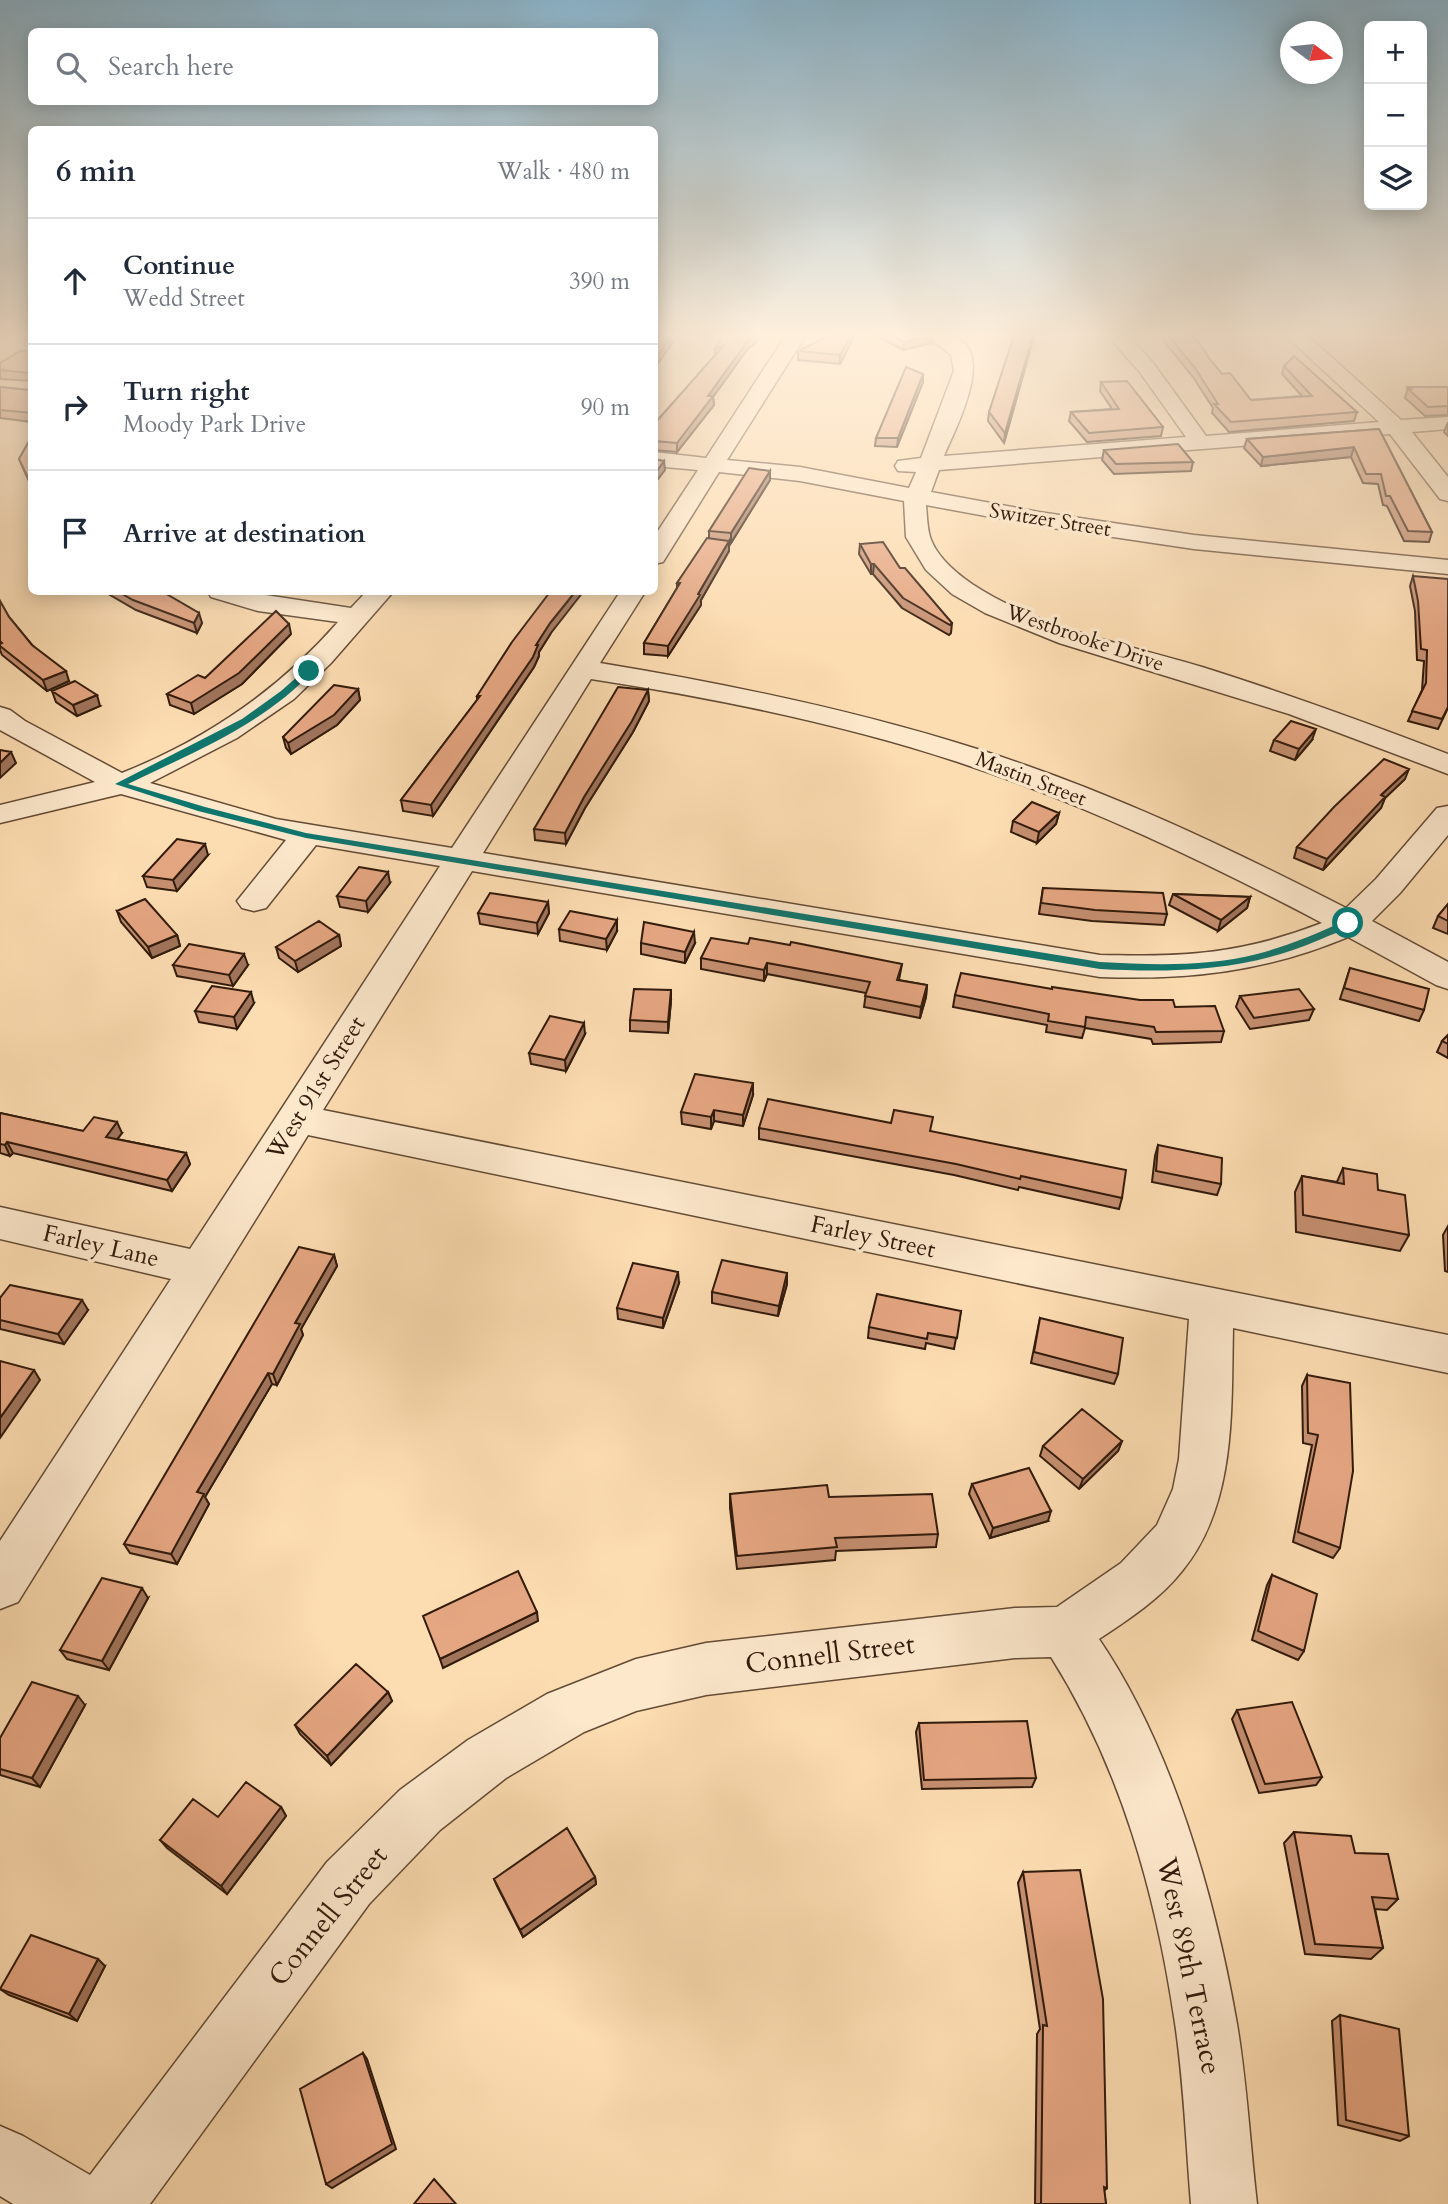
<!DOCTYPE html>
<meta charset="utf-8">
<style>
body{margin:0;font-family:Cardo,serif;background:#f2f2f3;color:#1f2937}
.controls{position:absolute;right:21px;top:21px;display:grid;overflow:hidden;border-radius:10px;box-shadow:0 4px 18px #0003}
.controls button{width:63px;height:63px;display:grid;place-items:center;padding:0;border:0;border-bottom:2px solid #e0e1e3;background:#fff;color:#1f2937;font:35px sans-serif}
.compass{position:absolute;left:1280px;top:21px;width:63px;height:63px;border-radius:50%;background:#fff;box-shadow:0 4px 18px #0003;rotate:105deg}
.stop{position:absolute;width:21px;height:21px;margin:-16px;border:5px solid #0f766e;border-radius:50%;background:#fff}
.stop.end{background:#0f766e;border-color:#fff;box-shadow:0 2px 7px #0008}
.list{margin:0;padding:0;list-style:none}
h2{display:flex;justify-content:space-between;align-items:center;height:91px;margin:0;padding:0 28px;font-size:30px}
h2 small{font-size:23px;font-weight:400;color:#747a83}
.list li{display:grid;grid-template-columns:46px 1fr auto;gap:21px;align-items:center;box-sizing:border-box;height:126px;padding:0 28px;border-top:2px solid #e0e1e3}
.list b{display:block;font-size:26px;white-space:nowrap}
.list p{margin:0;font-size:23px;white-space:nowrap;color:#747a83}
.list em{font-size:23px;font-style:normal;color:#747a83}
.icon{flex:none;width:38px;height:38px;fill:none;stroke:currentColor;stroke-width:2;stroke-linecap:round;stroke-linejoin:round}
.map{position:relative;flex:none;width:1448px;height:2204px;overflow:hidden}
.search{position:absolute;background:#fff;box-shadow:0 4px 18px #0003;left:28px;top:28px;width:630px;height:77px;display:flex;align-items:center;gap:18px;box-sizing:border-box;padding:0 24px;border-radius:10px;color:#747a83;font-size:26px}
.panel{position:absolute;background:#fff;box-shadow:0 4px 18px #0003;left:28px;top:126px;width:630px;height:469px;border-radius:10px}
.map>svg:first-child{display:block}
</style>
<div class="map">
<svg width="1448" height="2204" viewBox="0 0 1448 2204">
<rect width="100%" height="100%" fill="#fcdcb1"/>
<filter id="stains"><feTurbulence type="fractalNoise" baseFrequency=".00286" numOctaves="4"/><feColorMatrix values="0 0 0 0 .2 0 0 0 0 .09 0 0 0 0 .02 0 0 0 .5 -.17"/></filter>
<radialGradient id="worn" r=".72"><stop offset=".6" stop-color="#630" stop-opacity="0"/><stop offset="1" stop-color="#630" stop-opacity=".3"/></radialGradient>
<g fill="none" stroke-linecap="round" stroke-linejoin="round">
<g stroke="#644b35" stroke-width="3">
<path id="minor" d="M786,335H806L727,460L800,467L909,488L916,472L898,471L895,466L898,461L921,458L954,371L951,355L927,335C934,335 943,333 949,335C1000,347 955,429 944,456L1186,437L1139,371L1107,335H1128L1153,363L1206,436L1379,422L1285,335H1307L1401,420L1448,417V429L1412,432L1448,477V501L1440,499L1390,434L939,470L931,492L1039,512L1194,535L1448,560V574L1194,549L1039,526L926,505C927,515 927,527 930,537C936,556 956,573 972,584C1040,629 1125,644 1202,667C1285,693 1367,723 1448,754V774L1289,714L1059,643L985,613L952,594L926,570L906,537L904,501L800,481L719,472L663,562L654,564V537L698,470L654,466V452L706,458Z
M208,592H246L351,608L366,592H393L331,663L294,699L237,738L150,783L276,819L452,848L620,592H645L600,663C728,684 854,710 977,749C1105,789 1227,847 1346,908L1376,879L1437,808L1448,806V835L1400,893L1372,921L1448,962V989L1436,985L1348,937C1264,972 1190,980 1100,977L472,871L323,1110L1448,1335V1373L1233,1328C1231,1409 1237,1504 1182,1571C1160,1599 1129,1619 1099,1639C1172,1746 1215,1897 1237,2024C1247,2083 1250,2144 1257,2204H1191C1186,2144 1184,2083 1175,2023C1156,1894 1121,1768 1051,1657L1015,1658L706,1695L636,1711L584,1732L506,1778L440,1830L369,1904L150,2204H13L0,2196V2126L23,2136L90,2175L327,1862L400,1790L468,1740L547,1694L636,1659L706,1643L1015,1608L1057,1607L1121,1563L1157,1525L1173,1489L1179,1459L1189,1319L308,1135L18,1602L0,1609V1541L171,1279L0,1239V1207L190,1249L440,866L316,845L266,908L254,911L242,908L237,901L286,840L121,794L0,823V805L95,782L0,730V707L10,710L25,721L122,773C207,739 278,691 338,622L258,611L211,597ZM591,679C715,698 839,723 958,762C1084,804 1204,861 1322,923C1242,954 1185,957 1100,955L483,853Z"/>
</g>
<use href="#minor" fill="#fde8cc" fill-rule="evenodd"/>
</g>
<path fill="#c58f70" stroke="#321b0c" stroke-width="2" d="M855,335L840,364L798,360V351Z
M875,335H933L932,343L903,350Z
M1034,335L1033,340L1004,443L988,421L989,412Z
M1159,335H1193L1211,361L1222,374L1251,400L1302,396L1282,374L1284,366L1357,412L1354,421L1229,432L1212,413L1213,408L1193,377Z
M754,345L749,347L713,397L714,405L677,452L654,450V421L656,422L715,356Z
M32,352V381L0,379V363Z
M923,382L897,447L875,446L876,438Z
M1101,382L1163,427L1161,436L1087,442L1069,421L1071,412L1112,409L1100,391Z
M0,387L29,390L32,387V422L0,418Z
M1408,387H1448V415L1425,416L1405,398Z
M1448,422V436L1444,432Z
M1379,429L1432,532L1429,542L1404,541L1387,506L1383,505L1378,484L1363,483L1351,457L1261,466L1244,448L1247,439Z
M32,436V488L19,459Z
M1104,450L1193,462L1191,471L1114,474L1102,460Z
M770,471V480L731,543H729V551L701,600V605L668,656L644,654V643L677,588V583L709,538V531Z
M860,544L900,568L952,623L951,633L949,635L902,608L873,574H871L859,554Z
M1413,576L1448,708L1438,729L1408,721L1422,690L1424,661L1417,660L1415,611L1410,586Z
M105,592H163L202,623L197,633L136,610Z
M0,601L9,617L32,645L69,681L47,691L2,655L0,650Z
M551,633L539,652V656L534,667L433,816L403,811L401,800L477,700V696Z
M291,634L242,684L194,714L170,705L167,694L205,678Z
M358,689L360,700L337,725L291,754L286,748L283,737Z
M648,690L649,701L633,732L585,808L566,844L535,840L534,829Z
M52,691L100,706L77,716L56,702Z
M1274,740H1312L1295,760L1270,751Z
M1405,779L1385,798L1381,808L1323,870L1294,858L1297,847Z
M1059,813L1056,824L1037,843L1011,832L1013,821Z
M208,855L177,891L147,887L143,876Z
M390,883L368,912L340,907L337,896Z
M1043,888L1167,914L1164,925L1092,921L1039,914Z
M1173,894L1250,897L1247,908L1218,931L1169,905Z
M548,902L549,913L538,934L480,924L478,913Z
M1448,904V934L1433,928L1438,916Z
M117,911L177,935L180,946L152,958L121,922Z
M559,929L617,931L607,950L560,941Z
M339,935L341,946L298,972L279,958L276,947Z
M641,943H695L685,963L641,954Z
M748,944L902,964L899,980L927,985L926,997L920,1018L864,1007L866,993L767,974L764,981L701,969V958Z
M173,965H248L233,986L177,976Z
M1350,968L1424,1010L1419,1021L1340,999Z
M1052,989L1175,1007L1224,1031L1221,1042L1153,1044L1151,1039L1085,1028L1082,1038L1046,1032L1047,1025L953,1007L955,995Z
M1240,996L1314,1009L1309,1020L1250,1029L1236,1007Z
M671,1001L668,1033L630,1031V1020Z
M254,1003L237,1029L199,1022L195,1011Z
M585,1034L566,1071L531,1064L529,1053Z
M1448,1035V1058L1437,1052L1442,1041Z
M753,1095L743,1126L714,1121L711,1129L682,1124L681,1112Z
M0,1113L83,1131L122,1133L117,1139L186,1153L190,1164L172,1191L13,1153L10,1156L0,1153Z
M759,1128L930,1131L1122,1198L1119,1209L1019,1187L1018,1190L954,1175L759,1139Z
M1158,1145L1221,1184L1217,1195L1152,1182L1155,1156Z
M1343,1168L1378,1190L1409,1235L1400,1251L1296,1232L1295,1192L1302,1176L1337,1182Z
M1448,1226V1272L1445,1271L1443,1235Z
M334,1255L337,1266L301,1329L303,1335L277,1385L272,1384L205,1497L209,1504L177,1564L130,1553L124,1544Z
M787,1273V1284L778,1316L712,1303V1292Z
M679,1283L663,1328L618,1319L617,1308Z
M0,1298L88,1310L64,1344L0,1329Z
M961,1311L954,1349L926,1343L925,1349L868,1338L869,1327Z
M1040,1318L1118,1374L1114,1384L1031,1363Z
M1307,1375L1340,1548L1333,1558L1293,1542L1312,1445L1303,1443L1302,1386Z
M1122,1441L1118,1451L1079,1489L1040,1456L1043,1446Z
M972,1484L1048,1521L990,1538L969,1494Z
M730,1494L829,1497L938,1534L936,1547L836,1551L835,1560L737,1569L730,1508Z
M1272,1575L1304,1651L1298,1660L1252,1640L1267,1585Z
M148,1598L109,1670L67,1659L60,1650Z
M388,1692L392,1701L331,1765L300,1734L295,1725Z
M85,1705L40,1787L0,1775V1738Z
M1237,1710L1322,1777L1316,1785L1259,1793L1232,1719Z
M919,1723L1036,1778L1032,1787L922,1789L916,1732Z
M281,1807L286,1816L227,1894L167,1848L160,1840L218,1817Z
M1294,1832L1355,1853L1398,1899L1387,1910L1375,1909L1383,1948L1371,1959L1305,1954L1284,1843Z
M1023,1872L1107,2188L1104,2191L1106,2204H1035L1037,2034L1040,2029L1018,1883Z
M595,1877L596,1884L523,1937L497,1886L494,1879Z
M105,1966L77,2021L9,1995L0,1989Z
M1340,2015L1409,2136L1400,2141L1338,2125L1332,2021Z"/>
<path fill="#a0745b" stroke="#321b0c" stroke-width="2" d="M672,335H678L654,369V360Z
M756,335H761L754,345L749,347L713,397L714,405L677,452V443L708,396L749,339Z
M851,335H855L840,364V355Z
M933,335L932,343L903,350L904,342Z
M1034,335L1033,340L1004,443L1005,433Z
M724,345L715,356V348Z
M923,374V382L897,447L898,438Z
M1354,447L1351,457L1261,466L1263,457Z
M664,461L665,470L654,484V475Z
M770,471V480L731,543V533Z
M729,541V551L701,600V605L668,656V646Z
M871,564H874L873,574H871Z
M575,592H583L551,633L539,652V656L534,667L433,816L431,805L550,623Z
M199,613L202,623L197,633L194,623Z
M289,624L291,634L242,684L194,714L191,703Z
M66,671L69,681L47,691L43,680Z
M358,689L360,700L337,725L291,754L288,743Z
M648,690L649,701L633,732L585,808L566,844L565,833L584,797Z
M97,695L100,706L77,716L73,705Z
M1316,729L1312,740L1295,760L1299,749Z
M11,752L16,763L0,778V763Z
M1409,769L1405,779L1385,798L1381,808L1323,870L1327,859L1381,795Z
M1059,813L1056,824L1037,843L1039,832Z
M205,844L208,855L177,891L173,880Z
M388,872L390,883L368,912L366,901Z
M1250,897L1247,908L1218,931L1221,920Z
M548,902L549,913L538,934L537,923Z
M617,920V931L607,950L606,939Z
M694,932L695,943L685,963V952Z
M177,935L180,946L152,958L148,947Z
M339,935L341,946L298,972L295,961Z
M244,954L248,965L233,986L229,975Z
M767,963V974L764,981V970Z
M927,985L926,997L920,1018L921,1007Z
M671,990V1001L668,1033V1022Z
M251,992L254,1003L237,1029L234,1017Z
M584,1023L585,1034L566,1071L565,1060Z
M753,1083V1095L743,1126V1115Z
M714,1110V1121L711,1129V1117Z
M117,1122L122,1133L110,1148L106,1137Z
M7,1142L13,1153L10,1156L5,1145Z
M186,1153L190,1164L172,1191L167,1180Z
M334,1255L337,1266L301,1329L303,1335L277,1385L273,1374L295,1323Z
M678,1272L679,1283L663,1328V1318Z
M787,1273V1284L778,1316L779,1306Z
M82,1300L88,1310L64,1344L58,1334Z
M34,1370L40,1380L0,1438V1418Z
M268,1373L272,1384L205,1497L209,1504L177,1564L171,1554L197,1492Z
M1122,1441L1118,1451L1079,1489L1083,1479Z
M1051,1511L1048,1521L990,1538L993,1528Z
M142,1588L148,1598L109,1670L102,1661Z
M537,1612L538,1621L443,1668L440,1659Z
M388,1692L392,1701L331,1765L327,1756Z
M78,1696L85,1705L40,1787L32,1778Z
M281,1807L286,1816L227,1894L221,1886Z
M595,1877L596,1884L523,1937L520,1930Z
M98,1959L105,1966L77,2021L69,2014Z
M363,2053L367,2059L396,2149L332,2188L326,2184Z"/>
<path fill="#e5a682" stroke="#321b0c" stroke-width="2" d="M654,335H672L654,360Z
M724,335H756L754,337L749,339L708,396H713L677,443L654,441V421L656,422L724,345L715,348Z
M831,335H851L840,355L798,351Z
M891,335H933L904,342Z
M1014,335H1033L1005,433L989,412Z
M1168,335H1193L1211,361L1222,374L1230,373L1251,400L1312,396L1284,366L1294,356L1357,412L1231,422L1214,404H1218L1195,368Z
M20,351L32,352V375L29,373L0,370V363Z
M906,367L923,374L898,438H876Z
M1127,381L1163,427L1089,433L1071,412L1119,409L1101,382Z
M0,387L29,390L32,387V413L0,410Z
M1408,387H1448V406L1428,407L1408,389H1411Z
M1379,429L1432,532L1408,531L1390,496H1386L1381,474H1366L1354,447L1263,457L1247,439Z
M32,436V486L19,459Z
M1178,444L1193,462L1116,464L1104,450Z
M654,459L664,461L654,475Z
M749,468L770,471L731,533L709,531Z
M707,538L729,541L698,594L700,595L668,646L644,643L680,583H677Z
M883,542L900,568H905L952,623L950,625L903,598L874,564H871L860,544Z
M1413,576L1448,579V707L1442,719L1412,711L1426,683L1427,650L1421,649L1418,601Z
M119,592H163L199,613L194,623L133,600Z
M550,592H575L550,623L536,645H538L533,657L431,805L401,800L480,696H477L512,642Z
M0,601L9,617L32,645L66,671L43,680L0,646V644L2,643L0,641Z
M276,611L289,624L239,673L191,703L167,694L198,675L205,678Z
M75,681L97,695L73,705L52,691Z
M334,685L358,689L334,715L288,743L283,737Z
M618,687L648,690L632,721L584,797L565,833L534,829Z
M1291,721L1316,729L1299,749L1274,740Z
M0,750L11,752L0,763Z
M1384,759L1409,769L1381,795L1385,797L1327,859L1297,847L1334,807Z
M1032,802L1059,813L1039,832L1013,821Z
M177,839L205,844L173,880L143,876Z
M359,867L388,872L366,901L337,896Z
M1043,888L1163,893L1167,914L1095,910L1041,903Z
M490,893L548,902L537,923L478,913Z
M1173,894L1250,897L1221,920Z
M145,899L177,935L148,947L117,911Z
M1448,904V921L1438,916Z
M570,911L617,920L606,939L559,929Z
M319,921L339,935L295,961L276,947Z
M644,922L694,932L685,952L641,943Z
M711,938L748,944L750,938L790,945L791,942L902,964L897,980L927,985L921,1007L865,996L870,982L767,963L764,970L701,958Z
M189,944L244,954L229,975L173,965Z
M1350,968L1429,989L1424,1010L1344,988Z
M961,973L1052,989V987L1140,1000H1173L1175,1007L1215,1006L1224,1031L1156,1032L1154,1027L1086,1017L1085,1027L1048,1021L1049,1014L955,995Z
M212,986L251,992L234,1017L195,1011Z
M634,989L671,990L668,1022L630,1020Z
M1299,989L1314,1009L1254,1018L1240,996Z
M550,1016L584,1023L565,1060L529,1053Z
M1448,1035V1044L1442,1041Z
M695,1074L753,1083L743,1115L714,1110L711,1117L681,1112Z
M768,1099L891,1123L894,1110L933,1117L930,1131L1126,1170L1122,1198L1021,1176L1020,1179L956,1164L759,1128Z
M0,1113L83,1131L94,1117L117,1122L106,1137L186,1153L167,1180L7,1142L5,1145L0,1144Z
M1158,1145L1222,1158L1221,1184L1156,1171Z
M1343,1168L1377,1174L1378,1190L1405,1195L1409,1235L1303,1215L1302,1176L1344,1184Z
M299,1247L334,1255L295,1323L300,1324L273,1374L268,1373L197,1492L204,1494L171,1554L124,1544Z
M722,1260L787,1273L779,1306L712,1292Z
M633,1263L678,1272L663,1318L617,1308Z
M10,1285L82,1300L58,1334L0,1320V1298Z
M877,1294L961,1311L957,1338L928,1333L927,1339L869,1327Z
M1040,1318L1123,1338L1118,1374L1034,1352Z
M0,1361L34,1370L0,1418Z
M1307,1375L1350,1383L1353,1471L1340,1548L1298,1532L1318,1435L1308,1433Z
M1082,1409L1122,1441L1083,1479L1043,1446Z
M1029,1468L1051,1511L993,1528L972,1484Z
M827,1485L829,1497L932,1494L938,1534L835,1538L837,1547L737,1556L730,1494Z
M518,1571L537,1612L440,1659L423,1616Z
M1272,1575L1317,1594L1304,1651L1258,1631Z
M102,1578L142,1588L102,1661L60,1650Z
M356,1664L388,1692L327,1756L295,1725Z
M32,1682L78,1696L32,1778L0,1769V1738Z
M1292,1702L1322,1777L1265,1784L1237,1710Z
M1027,1721L1036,1778L924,1780L919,1723Z
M246,1782L281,1807L221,1886L160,1840L193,1799L218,1817Z
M567,1828L595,1877L520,1930L494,1879Z
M1294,1832L1351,1836L1355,1853L1388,1854L1398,1899L1372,1897L1383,1948L1315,1944Z
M1080,1870L1103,1999L1107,2188L1104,2187L1106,2204H1041L1043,2025L1047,2026L1023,1872Z
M31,1935L98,1959L69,2014L0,1989Z
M1340,2015L1399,2029L1409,2136L1346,2120Z
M363,2053L392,2144L326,2184L300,2089Z
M434,2179L456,2204H414Z"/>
<linearGradient id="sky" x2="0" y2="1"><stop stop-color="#8bb7d0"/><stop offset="0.52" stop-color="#feefdc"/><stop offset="1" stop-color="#feefdc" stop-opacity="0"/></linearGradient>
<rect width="1448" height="644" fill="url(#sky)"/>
<path fill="#0f766e" d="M306,669L313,671C264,724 192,753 128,784L205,807L306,833L1100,962C1152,965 1206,967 1257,954C1288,946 1316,934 1344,921L1353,923C1344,931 1330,935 1319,940C1248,971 1175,973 1100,969L306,838L198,811L115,784L242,719L281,691Z"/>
<g text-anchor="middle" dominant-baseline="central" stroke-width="7" stroke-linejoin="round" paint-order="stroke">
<g font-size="21" fill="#321b0c" stroke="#fde8cc">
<text transform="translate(1050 520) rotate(9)">Switzer Street</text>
<text transform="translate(1085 638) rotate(19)">Westbrooke Drive</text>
<text transform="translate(1031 779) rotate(21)">Mastin Street</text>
</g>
<g font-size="24" fill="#321b0c" stroke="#fde8cc">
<text transform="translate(316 1088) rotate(-58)">West 91st Street</text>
<text transform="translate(873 1237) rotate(12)">Farley Street</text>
<text transform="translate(101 1246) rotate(13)">Farley Lane</text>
</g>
<g font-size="28" fill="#321b0c" stroke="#fde8cc">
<text transform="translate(830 1654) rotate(-7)">Connell Street</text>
<text transform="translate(328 1916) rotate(-51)">Connell Street</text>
<text transform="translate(1189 1966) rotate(78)">West 89th Terrace</text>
</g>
</g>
<rect width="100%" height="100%" filter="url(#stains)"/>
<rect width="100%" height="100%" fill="url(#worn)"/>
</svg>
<div class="controls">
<button>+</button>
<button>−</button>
<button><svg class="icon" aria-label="layers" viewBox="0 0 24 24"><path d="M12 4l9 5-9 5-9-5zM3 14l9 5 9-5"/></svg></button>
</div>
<svg class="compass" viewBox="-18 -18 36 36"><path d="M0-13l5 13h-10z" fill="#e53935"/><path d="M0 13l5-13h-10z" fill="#747a83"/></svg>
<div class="stop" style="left:1348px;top:923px"></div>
<div class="stop end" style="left:309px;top:671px"></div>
<div class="search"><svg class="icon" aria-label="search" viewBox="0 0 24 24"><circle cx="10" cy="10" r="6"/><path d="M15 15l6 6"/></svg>Search here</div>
<section class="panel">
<h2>6 min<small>Walk · 480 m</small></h2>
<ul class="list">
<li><svg class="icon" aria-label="ahead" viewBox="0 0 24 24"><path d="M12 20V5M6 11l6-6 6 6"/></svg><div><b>Continue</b><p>Wedd Street</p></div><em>390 m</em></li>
<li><svg class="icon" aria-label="right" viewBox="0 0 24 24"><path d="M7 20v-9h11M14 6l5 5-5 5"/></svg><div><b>Turn right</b><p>Moody Park Drive</p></div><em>90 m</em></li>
<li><svg class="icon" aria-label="arrive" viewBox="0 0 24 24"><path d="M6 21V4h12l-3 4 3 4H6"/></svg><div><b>Arrive at destination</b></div></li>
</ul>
</section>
</div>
